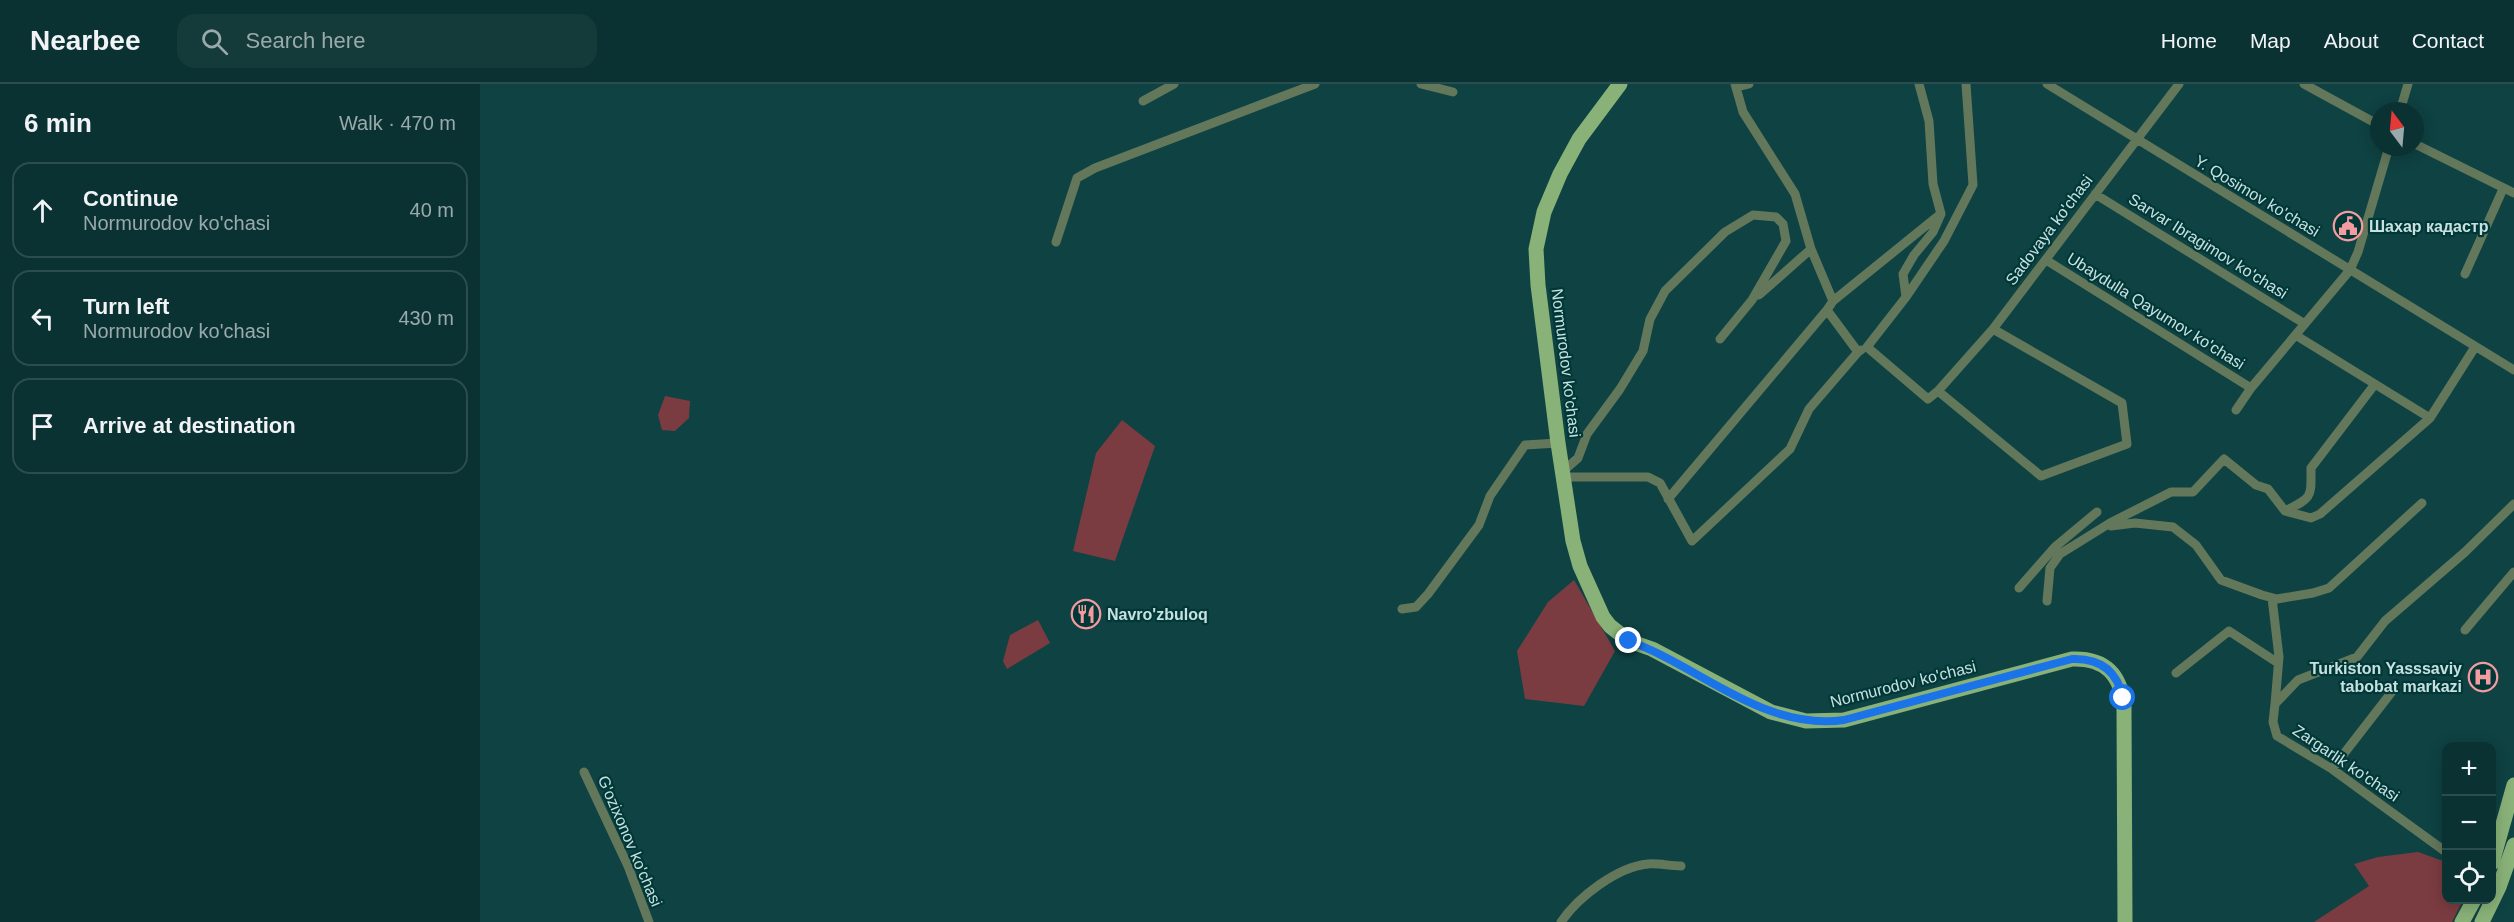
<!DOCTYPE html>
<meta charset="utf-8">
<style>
body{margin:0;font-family:Helvetica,sans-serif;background:#143a3a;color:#f1f3f6}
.controls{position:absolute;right:18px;bottom:18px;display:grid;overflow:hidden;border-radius:12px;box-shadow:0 3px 15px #0003}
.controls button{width:54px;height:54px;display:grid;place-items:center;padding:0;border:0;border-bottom:2px solid #2b4d4d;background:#0b3232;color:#f1f3f6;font:30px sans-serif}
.compass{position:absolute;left:1890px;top:18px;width:54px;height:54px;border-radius:50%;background:#0b3232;box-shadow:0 3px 15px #0003;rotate:344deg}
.stop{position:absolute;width:18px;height:18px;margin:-14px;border:4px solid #1a73e8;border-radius:50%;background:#fff}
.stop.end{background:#1a73e8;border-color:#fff;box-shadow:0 2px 6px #0008}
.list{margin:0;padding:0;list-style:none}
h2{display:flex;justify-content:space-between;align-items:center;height:78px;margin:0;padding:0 24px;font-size:26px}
h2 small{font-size:20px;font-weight:400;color:#9aaaac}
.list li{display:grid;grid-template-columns:39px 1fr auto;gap:18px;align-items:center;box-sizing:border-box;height:96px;margin:0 12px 12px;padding:0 12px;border:2px solid #2b4d4d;border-radius:18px}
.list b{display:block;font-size:22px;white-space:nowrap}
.list p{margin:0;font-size:20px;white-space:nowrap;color:#9aaaac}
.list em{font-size:20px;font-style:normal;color:#9aaaac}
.icon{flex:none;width:33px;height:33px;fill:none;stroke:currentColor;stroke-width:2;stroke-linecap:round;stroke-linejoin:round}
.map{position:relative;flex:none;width:2034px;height:838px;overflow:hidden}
header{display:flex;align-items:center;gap:36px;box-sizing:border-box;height:84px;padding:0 30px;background:#0b3232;border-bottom:2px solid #2b4d4d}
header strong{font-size:28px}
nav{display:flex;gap:33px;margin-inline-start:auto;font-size:21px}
.search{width:420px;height:54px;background:#143a3a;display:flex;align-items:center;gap:15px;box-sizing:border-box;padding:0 21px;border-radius:18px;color:#9aaaac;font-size:22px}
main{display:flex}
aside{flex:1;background:#0b3232}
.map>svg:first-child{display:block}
</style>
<header>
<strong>Nearbee</strong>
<div class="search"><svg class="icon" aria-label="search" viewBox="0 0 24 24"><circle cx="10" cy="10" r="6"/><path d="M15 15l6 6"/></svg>Search here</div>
<nav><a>Home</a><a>Map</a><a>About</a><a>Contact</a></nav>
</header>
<main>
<aside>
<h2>6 min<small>Walk · 470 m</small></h2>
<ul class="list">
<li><svg class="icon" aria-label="ahead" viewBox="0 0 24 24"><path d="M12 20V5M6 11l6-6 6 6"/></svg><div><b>Continue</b><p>Normurodov ko'chasi</p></div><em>40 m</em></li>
<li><svg class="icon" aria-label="left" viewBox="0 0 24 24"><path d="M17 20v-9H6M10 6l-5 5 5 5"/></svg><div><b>Turn left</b><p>Normurodov ko'chasi</p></div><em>430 m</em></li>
<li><svg class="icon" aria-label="arrive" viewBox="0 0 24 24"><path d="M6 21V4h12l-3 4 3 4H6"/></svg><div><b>Arrive at destination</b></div></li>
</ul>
</aside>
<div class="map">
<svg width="2034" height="838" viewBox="0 0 2034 838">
<rect width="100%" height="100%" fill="#0f4243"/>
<path fill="#7b3c41" d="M185,312L210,317L209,334L195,347L182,346L178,331Z
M642,336L675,362L635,477L593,467L616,369Z
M1094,496L1135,567L1104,622L1045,615L1037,567L1068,518Z
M558,536L570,559L527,585L523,577L530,551Z
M1938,768L1966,778V816H1983L1972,838H1834L1889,802L1874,780L1898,773Z"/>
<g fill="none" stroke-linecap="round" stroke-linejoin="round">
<path stroke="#63775b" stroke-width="9" d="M941,0L973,8
M1255,0L1263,28L1315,110L1331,165L1353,217L1347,226L1378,268L1381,266
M1486,0L1493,101L1464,157L1426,213L1387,263L1448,315L1458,307L1561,392L1647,360L1642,319L1513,245
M1567,0L2034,286
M1824,0L1899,41
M1257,3L1269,0
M663,17L694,0
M1920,27L1928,0
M1935,60L2034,109
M1615,110L1825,240
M576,158L597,94L615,84L835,0
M1566,176L1771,304
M1985,190L2023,105
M1279,211L1331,165
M1426,213L1423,190L1434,171L1453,148L1461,130L1453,100L1449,37L1439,0
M1353,217L1458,132
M1817,252L1950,334L1995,263
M1458,307L1513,245L1699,0
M1756,326L1771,304L1870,186L1878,168L1909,63
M1082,388L1098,374L1107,350L1140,305L1163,267L1170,235L1185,207L1245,148L1273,131L1296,133L1303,140L1306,157L1272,216L1240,255
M1083,393H1168L1180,399L1212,457L1310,365L1329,325L1378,268
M1188,415L1347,226
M1805,427C1833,413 1831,414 1831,384L1895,300
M1631,442L1655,439L1693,443L1716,461L1741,496L1782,511L1797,515L1833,509L1849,504L1942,419
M1539,504L1575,463L1617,428
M1792,514L1799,573L1795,620
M1567,517L1570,484L1580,470L1630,439L1691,408H1713L1744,375L1776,401L1788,405L1805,427L1831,434L1840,430L1950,334
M922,525L936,523L948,510L999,441L1010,412L1045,361L1078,359
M1985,546L2034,488
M1696,589L1749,547L1798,579
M1852,685L1914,605
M104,688L148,782L169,838
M1966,768L1852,685L1797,652L1793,638L1795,620L1818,596L1877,573L1905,537L1985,468L2034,420
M1081,838C1098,813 1137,783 1168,780C1178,779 1190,782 1201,782"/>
<path stroke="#89b278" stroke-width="15" d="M1140,0L1099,55L1080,90L1064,128L1056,165L1058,201L1078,359L1093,457L1100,482L1123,533L1130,542L1149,557L1172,565L1291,628L1326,637L1364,636L1592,575C1625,574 1641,590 1644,623L1645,838
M2012,779L2034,701
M1982,838L1994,816
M2002,838L2019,803L2034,761"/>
</g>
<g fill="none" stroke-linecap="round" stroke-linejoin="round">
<path stroke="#1a73e8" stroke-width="8" d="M1149,557C1221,583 1283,647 1364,636L1592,575C1619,574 1637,586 1643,614"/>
</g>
<defs>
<g id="civic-ring" transform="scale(1.5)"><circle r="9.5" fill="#003838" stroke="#f49b9f" stroke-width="1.5"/><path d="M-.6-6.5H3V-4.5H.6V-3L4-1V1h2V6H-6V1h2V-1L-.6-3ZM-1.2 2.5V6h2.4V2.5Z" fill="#f49b9f"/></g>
<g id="restaurant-ring" transform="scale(1.5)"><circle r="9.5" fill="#003838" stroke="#f49b9f" stroke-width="1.5"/><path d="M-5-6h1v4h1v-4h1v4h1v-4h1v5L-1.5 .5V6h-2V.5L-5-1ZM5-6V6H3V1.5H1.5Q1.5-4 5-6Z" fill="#f49b9f"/></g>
<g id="hospital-ring" transform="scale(1.5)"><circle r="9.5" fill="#003838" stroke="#f49b9f" stroke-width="1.5"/><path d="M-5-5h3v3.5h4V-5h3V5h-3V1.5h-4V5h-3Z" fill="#f49b9f"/></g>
</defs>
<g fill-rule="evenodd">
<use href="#civic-ring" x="1868" y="142"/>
<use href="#restaurant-ring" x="606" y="530"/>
<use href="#hospital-ring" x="2003" y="593"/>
</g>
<g text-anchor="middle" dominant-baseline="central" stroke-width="4.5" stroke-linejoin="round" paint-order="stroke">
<g font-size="16" fill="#c8e0e0" stroke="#003838">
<text transform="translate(1777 112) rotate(31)">Y. Qosimov ko'chasi</text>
<text transform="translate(1569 146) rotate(-53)">Sadovaya ko'chasi</text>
<text transform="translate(1728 162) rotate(32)">Sarvar Ibragimov ko'chasi</text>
<text transform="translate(1676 227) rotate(32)">Ubaydulla Qayumov ko'chasi</text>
<text transform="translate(1086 279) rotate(83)">Normurodov ko'chasi</text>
<text transform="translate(1423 600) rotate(-14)">Normurodov ko'chasi</text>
<text transform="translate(1866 679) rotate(34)">Zargarlik ko'chasi</text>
<text transform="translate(150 757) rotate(67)">G'ozixonov ko'chasi</text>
</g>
<g font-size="16" font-weight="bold" fill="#c8e0e0" stroke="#003838" text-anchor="start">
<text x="1889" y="142">Шахар кадастр</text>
<text x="627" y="530">Navro'zbuloq</text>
<text x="1982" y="584" text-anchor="end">Turkiston Yasssaviy<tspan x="1982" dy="18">tabobat markazi</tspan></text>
</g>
</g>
</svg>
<div class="controls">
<button>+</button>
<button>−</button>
<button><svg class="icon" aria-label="locate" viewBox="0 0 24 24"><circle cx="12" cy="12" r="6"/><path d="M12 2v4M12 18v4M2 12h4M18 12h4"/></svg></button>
</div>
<svg class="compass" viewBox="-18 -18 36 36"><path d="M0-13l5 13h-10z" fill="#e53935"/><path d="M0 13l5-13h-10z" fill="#9aaaac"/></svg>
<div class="stop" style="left:1643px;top:614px"></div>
<div class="stop end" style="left:1149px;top:557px"></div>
</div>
</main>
